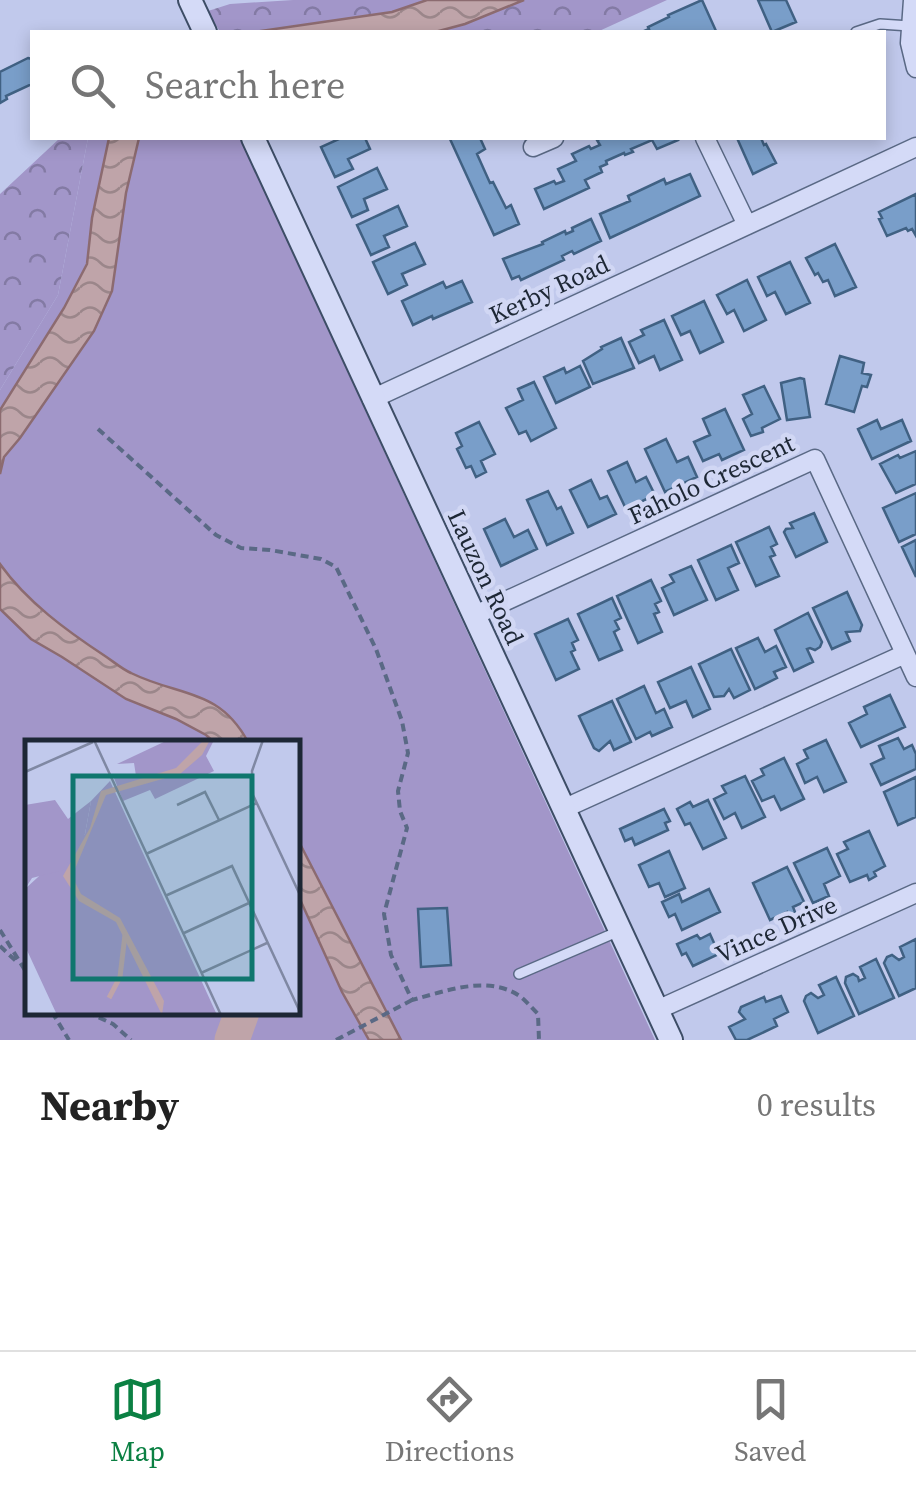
<!DOCTYPE html>
<style>
body{margin:0;font-family:"Source Serif 4",serif;background:#f2f2f2;color:#222}
.list{margin:0;padding:0;list-style:none}
h2{display:flex;justify-content:space-between;align-items:center;height:130px;margin:0;padding:0 40px;font-size:42px}
h2 small{font-size:32px;font-weight:400;color:#767676}
.icon{flex:none;width:55px;height:55px;fill:none;stroke:currentColor;stroke-width:2;stroke-linecap:round;stroke-linejoin:round}
.map{position:relative;flex:none;width:916px;height:1040px;overflow:hidden}
.search{position:absolute;background:#fff;box-shadow:0 5px 15px #0003;left:30px;right:30px;top:30px;height:110px;display:flex;align-items:center;gap:25px;box-sizing:border-box;padding:0 35px;border-radius:0px;color:#767676;font-size:38px}
.sheet{height:310px;background:#fff}
nav{display:flex;justify-content:space-around;align-items:center;box-sizing:border-box;height:140px;border-top:2px solid #e0e0e0;background:#fff;font-size:28px;color:#767676}
nav a{display:grid;justify-items:center;gap:5px}
nav .on{color:#0b8043}
.map>svg:first-child{display:block}
</style>
<div class="map">
<svg width="916" height="1040" viewBox="0 0 916 1040">
<defs>
<pattern id="park-crowns" width="20" height="18" patternUnits="userSpaceOnUse" patternTransform="scale(2.5)"><rect width="20" height="18" fill="#a296c9"/><path d="M2 6a3 3 0 1 1 6 0M12 15a3 3 0 1 1 6 0" fill="none" stroke="#837aa4"/></pattern>
<pattern id="water-waves" width="16" height="10" patternUnits="userSpaceOnUse" patternTransform="scale(2.5)"><rect width="16" height="10" fill="#bfa4a9"/><path d="M0 5q4-4 8 0t8 0" fill="none" stroke="#9b868a"/></pattern>
</defs>
<rect width="100%" height="100%" fill="#c1c9ec"/>
<path fill="#a296c9" fill-rule="evenodd" d="M88,138H240L655,1040H0V390L58,295ZM28,742H298V1012H28Z"/>
<path fill="url(#park-crowns)" d="M293,0H667L597,32H220L208,11L230,4Z
M60,138H88L58,295L0,390V194Z"/>
<path fill="url(#water-waves)" stroke="#8c6b70" stroke-width="2.5" d="M427,0H524L465,24L435,32H254L392,12Z
M109,138H139L126,193L112,291L94,331L20,438L4,457L0,474V410L64,308L87,264L92,218Z
M0,564C27,602 67,631 105,656C114,662 122,669 131,673C180,697 219,688 248,742H214L206,735L176,719L126,699L62,657L31,639L0,609Z
M298,840L401,1040H369L342,992L298,895Z"/>
<g fill="none" stroke-linecap="round" stroke-linejoin="round">
<path stroke="#bfa4a9" stroke-width="35" d="M232,1040L242,1012"/>
</g>
<path fill="#799ec9" stroke="#406183" stroke-width="2.5" d="M702,0L716,31L642,32L649,29L648,27L669,17L668,15Z
M758,0H786L796,22L772,32Z
M28,58L32,59V84L6,96L7,99L0,103V72Z
M341,138H365L370,149L348,159L353,169L335,177L321,147Z
M453,138H480L485,149L477,154L490,183L493,182L506,208L511,205L519,224L494,235L450,139Z
M602,138H677L678,140L657,149L652,140L631,149L633,152L625,155L624,153L606,161L607,164L600,167L602,172L585,180L589,188L544,209L535,189L554,181L556,184L564,181L558,169L576,161L572,154L589,146L591,149L600,145L597,140Z
M737,138H761L764,145L766,144L776,163L753,174Z
M377,168L387,189L364,199L368,210L352,217L338,187Z
M690,174L700,196L610,238L600,214L630,201L628,196L664,179L666,184Z
M916,194V236L912,229L908,231L906,228L887,236L879,219L882,218L879,212Z
M398,206L407,226L384,236L389,247L371,255L357,225Z
M591,219L601,241L574,254L572,251L562,256L564,260L521,280L519,276L512,279L503,259L543,244L542,242L565,231L566,234L573,231L572,228Z
M415,243L425,264L402,274L407,285L388,294L373,262Z
M835,244L856,287L835,296L828,280L823,282L818,273L815,275L806,258Z
M790,262L810,303L786,314L775,292L767,296L758,277Z
M747,280L766,320L744,331L734,310L727,314L717,295Z
M462,281L472,302L433,319L432,316L413,325L402,301L443,282L446,288Z
M704,301L723,342L700,353L690,331L681,335L672,316Z
M664,320L682,360L660,370L654,356L639,363L629,342L644,335L641,330Z
M621,338L634,368L593,384L583,361L602,349L601,347Z
M840,356L864,363L862,373L871,375L867,387L862,386L854,412L826,404Z
M580,366L590,387L556,403L544,377L564,368L566,373Z
M800,378L804,379L810,417L787,420L781,383Z
M534,382L556,428L531,441L526,431L519,434L506,408L523,400L518,389Z
M764,386L780,419L762,428L763,432L751,436L743,419L752,414L743,395Z
M725,409L744,450L722,460L719,454L703,461L694,442L710,435L703,419Z
M877,420L881,429L902,420L911,441L872,459L858,429Z
M479,422L495,454L481,461L486,472L476,477L471,466L466,468L457,449L462,446L456,433Z
M666,439L677,462L688,457L697,477L665,492L645,449Z
M916,451V484L896,493L880,464L898,455L900,458Z
M627,462L636,482L646,477L655,495L626,509L608,471Z
M591,480L600,499L607,496L616,514L588,527L570,490Z
M548,491L557,509L561,507L573,533L547,545L527,500Z
M916,493V534L899,542L883,508Z
M814,513L827,542L796,557L784,532L786,529L793,528L790,523Z
M505,519L514,537L528,530L537,549L501,566L484,529Z
M769,527L777,544L771,547L775,555L770,557L779,576L756,586L736,542Z
M916,540V577L902,547Z
M731,545L739,563L728,568L738,590L716,600L698,560Z
M691,566L707,600L674,615L662,588L674,582L670,575Z
M651,580L661,601L655,604L659,612L654,614L662,632L638,643L617,596Z
M847,592L862,625L860,631L846,632L850,641L832,649L813,608Z
M612,598L621,618L615,621L619,629L614,632L622,650L599,660L578,614Z
M808,613L822,642L820,647L815,650L810,648L807,649L813,662L794,671L775,630Z
M568,619L578,640L572,643L575,650L571,652L579,669L556,680L535,634Z
M758,638L765,652L776,646L786,667L774,672L777,678L755,689L736,648Z
M731,649L750,690L734,698L729,689L724,696L714,697L699,664Z
M691,667L710,709L693,717L686,701L670,708L658,682Z
M644,686L656,713L664,709L672,727L652,736L650,732L636,739L617,699Z
M890,695L905,727L861,747L849,723L867,714L864,707Z
M612,701L631,742L614,750L610,741L599,751L594,748L579,716Z
M898,738L904,749L912,745L916,754V769L881,785L871,764L884,758L879,746Z
M826,740L846,782L824,792L817,777L805,783L797,764L808,758L804,750Z
M784,758L804,799L781,810L774,796L762,801L752,781L764,775L761,769Z
M745,776L765,817L742,828L735,813L724,819L714,799L726,793L722,786Z
M916,777V817L898,825L884,792Z
M708,800L726,838L703,849L690,823L685,825L677,809L690,802L693,807Z
M664,809L670,821L665,823L668,830L635,845L632,838L625,841L620,829Z
M869,831L885,866L874,872L876,876L869,880L867,875L850,882L837,854L848,849L844,842Z
M827,848L840,876L824,884L829,896L813,903L794,863Z
M669,851L685,888L665,897L659,883L649,887L639,865Z
M787,867L804,902L793,907L795,912L788,915L787,912L770,920L753,883Z
M709,889L720,912L682,930L675,914L669,917L662,902L679,894L682,902Z
M447,908L451,965L421,967L418,909Z
M710,934L719,954L693,966L686,953L682,955L677,944L697,935L700,939Z
M916,939V988L899,996L884,963L887,957L892,955L899,960L904,957L900,947Z
M876,959L894,998L859,1014L845,983L846,977L853,974L858,977L859,981L865,978L860,967Z
M836,977L854,1016L818,1033L804,1001L806,996L811,993L818,998L824,995L819,985Z
M781,996L788,1012L774,1019L777,1026L747,1040H736L729,1027L745,1019L739,1012L741,1007L764,997L766,1002Z"/>
<g fill="none" stroke-linecap="round" stroke-linejoin="round">
<g stroke="#5a6985" stroke-width="12">
<path id="lane" d="M856,32L880,24L910,26
M519,974L617,932"/>
</g>
<g stroke="#5a6985" stroke-width="21">
<path id="street" d="M913,0L910,43L916,68
M705,138L747,225
M533,147L554,138
M372,399L916,147
M473,616L815,459L916,677
M563,809L905,654
M657,1010L916,893"/>
</g>
<g stroke="#3d4d66" stroke-width="26">
<path id="secondary" d="M190,0L205,32
M253,138L671,1040"/>
</g>
<path stroke="#5a6985" stroke-width="4" stroke-dasharray="8 5" stroke-linecap="butt" d="M98,429L216,535L241,548L270,550L321,559L336,567L376,649L402,721L408,753L398,791L400,811L407,828L384,914L391,955L412,1000C446,991 489,974 521,997C527,1002 532,1008 538,1014L539,1040
M0,930L28,975
M0,946L18,963
M52,1012L69,1040
M87,1012L113,1024L131,1040
M336,1040L412,1000"/>
<use href="#lane" stroke="#d4daf7" stroke-width="9"/>
<use href="#street" stroke="#d4daf7" stroke-width="18"/>
<use href="#secondary" stroke="#d4daf7" stroke-width="22"/>
</g>
<g text-anchor="middle" dominant-baseline="central" stroke-width="9" stroke-linejoin="round" paint-order="stroke">
<g font-size="25" fill="#1d2735" stroke="#d1d7f4">
<text transform="translate(549 289) rotate(-25)">Kerby Road</text>
<text transform="translate(711 479) rotate(-25)">Faholo Crescent</text>
<text transform="translate(486 577) rotate(65)">Lauzon Road</text>
<text transform="translate(776 929) rotate(-24)">Vince Drive</text>
</g>
</g>
<g transform="translate(25 740)">
<rect width="275" height="275" fill="#c1c9ec"/>
<path d="M85,41L192,275H32L0,206V149L60,94L66,61Z" fill="#a296c9"/>
<path d="M143,0H189L181,16L189,31L130,59L125,50L98,61L89,38L111,36L109,23L92,24ZM30,60L43,79L66,61L60,94L38,130L7,138L0,149V65Z" fill="#a296c9"/>
<path d="M179,0H185L177,15L155,34L81,55L47,136L56,154L95,178L139,261L137,275L91,182L54,161L38,136L65,88L76,51L151,28Z" fill="#bfa4a9"/>
<path fill="none" stroke="#bfa4a9" stroke-width="5" d="M84,258L95,237L100,195"/>
<path fill="none" stroke="#7f88a3" stroke-width="2.5" d="M69,0L196,275M238,0L227,31L228,55L275,155M0,32L68,2M152,65L180,52L194,80M121,114L232,63M140,156L207,126L275,272M159,193L224,163M176,233L242,203"/>
<path fill="#0f766e" fill-opacity="0.15" stroke="#0f766e" stroke-width="5" d="M48,36H227V239H48Z"/>
<rect width="275" height="275" fill="none" stroke="#1d2735" stroke-width="5"/>
</g>
</svg>
<div class="search"><svg class="icon" aria-label="search" viewBox="0 0 24 24"><circle cx="10" cy="10" r="6"/><path d="M15 15l6 6"/></svg>Search here</div>
</div>
<section class="sheet">
<h2>Nearby<small>0 results</small></h2>
<ul class="list">
</ul>
</section>
<nav>
<a class="on"><svg class="icon" aria-label="map" viewBox="0 0 24 24"><path d="M3 6l6-2 6 2 6-2v14l-6 2-6-2-6 2zM9 4v14M15 6v14"/></svg>Map</a>
<a><svg class="icon" aria-label="directions" viewBox="0 0 24 24"><path d="M12 3l9 9-9 9-9-9zM9 14v-3h6M13 9l2 2-2 2"/></svg>Directions</a>
<a><svg class="icon" aria-label="saved" viewBox="0 0 24 24"><path d="M7 4h10v16l-5-4-5 4z"/></svg>Saved</a>
</nav>
